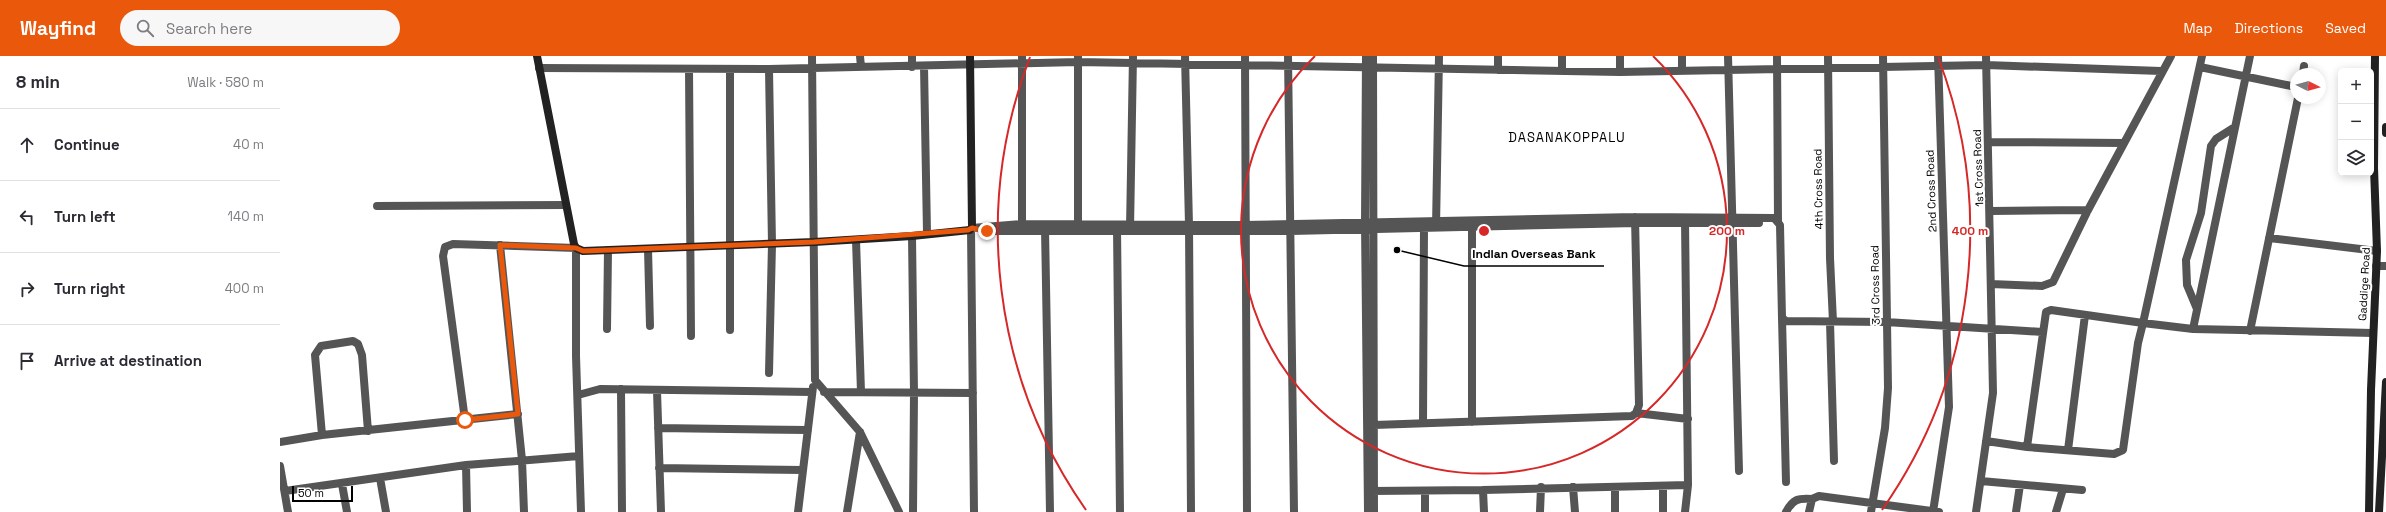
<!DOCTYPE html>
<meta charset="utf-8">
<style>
body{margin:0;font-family:"Space Grotesk",sans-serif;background:#f7f7f7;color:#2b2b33}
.controls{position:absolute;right:12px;top:12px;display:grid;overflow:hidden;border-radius:6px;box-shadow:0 2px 10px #0003}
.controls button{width:36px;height:36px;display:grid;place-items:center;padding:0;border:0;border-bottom:1px solid #e1e1e2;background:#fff;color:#2b2b33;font:20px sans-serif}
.compass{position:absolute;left:2010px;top:12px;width:36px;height:36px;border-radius:50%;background:#fff;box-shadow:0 2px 10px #0003;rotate:96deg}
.scale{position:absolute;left:12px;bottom:10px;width:61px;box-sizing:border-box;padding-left:4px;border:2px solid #000;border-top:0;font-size:11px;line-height:14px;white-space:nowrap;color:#000;-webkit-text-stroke:3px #fff;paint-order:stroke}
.stop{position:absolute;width:12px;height:12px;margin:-9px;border:3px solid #ea580c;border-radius:50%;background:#fff}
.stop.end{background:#ea580c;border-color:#fff;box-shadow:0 1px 4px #0008}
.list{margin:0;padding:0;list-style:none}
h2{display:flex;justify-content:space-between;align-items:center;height:52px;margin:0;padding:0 16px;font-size:17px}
h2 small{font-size:13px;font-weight:400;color:#7c7c81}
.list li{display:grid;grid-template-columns:26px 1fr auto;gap:12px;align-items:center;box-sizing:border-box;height:72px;padding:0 16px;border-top:1px solid #e1e1e2}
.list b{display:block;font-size:15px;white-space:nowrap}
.list em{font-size:13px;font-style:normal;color:#7c7c81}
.icon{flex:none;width:22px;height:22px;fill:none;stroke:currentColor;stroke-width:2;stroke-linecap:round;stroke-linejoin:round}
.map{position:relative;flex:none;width:2106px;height:456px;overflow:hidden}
header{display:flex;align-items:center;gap:24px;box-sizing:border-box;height:56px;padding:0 20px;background:#ea580c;color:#fff}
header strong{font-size:19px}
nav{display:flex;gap:22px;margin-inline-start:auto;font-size:14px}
.search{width:280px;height:36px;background:#f7f7f7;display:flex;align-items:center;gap:10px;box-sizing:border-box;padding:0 14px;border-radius:22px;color:#7c7c81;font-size:15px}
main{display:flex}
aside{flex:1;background:#fff}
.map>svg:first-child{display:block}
</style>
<header>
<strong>Wayfind</strong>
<div class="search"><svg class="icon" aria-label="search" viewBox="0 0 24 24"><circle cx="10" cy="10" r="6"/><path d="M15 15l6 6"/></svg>Search here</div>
<nav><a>Map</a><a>Directions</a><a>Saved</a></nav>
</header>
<main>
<aside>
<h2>8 min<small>Walk · 580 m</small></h2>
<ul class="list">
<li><svg class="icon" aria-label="ahead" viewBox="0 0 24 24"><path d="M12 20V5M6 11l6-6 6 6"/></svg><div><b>Continue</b></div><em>40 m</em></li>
<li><svg class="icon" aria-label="left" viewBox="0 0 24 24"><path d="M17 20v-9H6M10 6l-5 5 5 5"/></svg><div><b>Turn left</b></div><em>140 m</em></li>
<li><svg class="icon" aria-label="right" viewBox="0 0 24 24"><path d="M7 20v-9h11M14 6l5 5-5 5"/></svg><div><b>Turn right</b></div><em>400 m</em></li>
<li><svg class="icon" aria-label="arrive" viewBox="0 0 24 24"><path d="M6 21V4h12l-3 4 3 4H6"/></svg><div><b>Arrive at destination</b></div></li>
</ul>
</aside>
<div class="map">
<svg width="2106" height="456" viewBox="0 0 2106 456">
<rect width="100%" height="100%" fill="#fff"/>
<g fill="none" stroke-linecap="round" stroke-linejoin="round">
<path stroke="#555" stroke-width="8" d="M532,0L535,324L580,376L619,456
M580,0L581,11
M742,0V174
M905,0L909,169L911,456
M965,0L967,456
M1008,0L1014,456
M1086,0L1085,167L1088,456
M1093,0L1094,456
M1340,0V16
M1402,0V15
M1448,0L1459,415
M1497,0L1498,165
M1548,0L1550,202L1553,266
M1922,0L1863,267L1913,273L2093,277
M644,10L647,177
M632,11V0
M1920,11L2016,31
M259,12L489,13L798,6L1340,16L1706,9L1881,15
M409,13L411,280
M1218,14V0
M1282,14V0
M2023,18L2024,10
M1708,86L1844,87
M97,150L286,149
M1711,155L1808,154
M1405,164L1408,429L1405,456
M1192,166V366
M837,171L840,456
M1156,171L1159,0
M692,172L742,168L964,169L1355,161L1494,162L1500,169L1502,262L1506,265L1606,266L1762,276
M765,172L770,456
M798,172V0
M691,173L694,456
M701,173L707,175H1011L1356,167H1479
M850,173L853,0
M632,180L634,337L633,456
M1989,182L2097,195
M576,184L581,336
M220,189L242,404L244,456
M368,193L370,270
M2096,210H2106
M1711,228L1762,230L1773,226L1808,154L1891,0
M1917,253L1907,229L1906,204L1921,157L1931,90L1936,83L1955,71
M1502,262L1506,426
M1550,266L1554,405
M327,273L328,194
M1913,273L1970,0
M450,274V13
M1970,275L2018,42
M489,317L492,188L489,13
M341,333L342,456
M377,335L381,456
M544,336L693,337
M298,339L320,333L532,336
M1356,357L1408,363
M185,364L163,200L165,191L173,188L296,192V300L301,456
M1143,367L1144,171
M1094,369L1352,360L1356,357L1359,349L1355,161
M378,372L528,374
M42,379L35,299L41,290L73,285L78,288L82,299L88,375
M1706,385L1747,391L1766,256L1771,254L1863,267L1858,287L1843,394L1834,398L1747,391
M0,386L42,379L238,358
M1788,394L1805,259
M186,409L187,456
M0,410L8,456
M379,412L523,414
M100,422L106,456
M1701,425L1802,434
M62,428L67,456
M1293,431L1295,456
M1335,431V456
M1203,434L1408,429
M5,435L186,409L299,400
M1090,435L1203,434L1204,456
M1145,435V456
M518,456L533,331
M567,456L580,376
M1260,456L1261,431
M1383,456V430
M1506,456C1513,443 1518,442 1532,443
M1529,456L1532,443L1539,440L1659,456
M1591,456L1605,372L1608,332L1603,0
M1653,456L1669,351L1658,0
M1696,456L1713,337L1706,0
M1736,456L1740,429
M1776,456L1783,433"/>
<path stroke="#222" stroke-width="8" d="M257,0L294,188L296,192L303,195L534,186L632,180L690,174L692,171L690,0
M2106,71V77
M2089,456L2091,334L2097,195L2094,112L2095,0
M2099,456L2106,326"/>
</g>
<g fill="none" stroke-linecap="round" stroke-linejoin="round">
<path stroke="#ea580c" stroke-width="5" d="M185,364L238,358L220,189L296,192L303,195L534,186L688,174L692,172L707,175"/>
</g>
<g fill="none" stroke="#d62828" stroke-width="2">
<path d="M1373 0A243 243 0 1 1 1035 0"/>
<path d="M806 454A486 486 0 0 1 750 1M1658 1A486 486 0 0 1 1602 454"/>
</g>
<g text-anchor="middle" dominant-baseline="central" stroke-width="4" stroke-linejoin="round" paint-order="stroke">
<g font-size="11" fill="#000" stroke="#fff">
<text transform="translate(1698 112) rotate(-92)">1st Cross Road</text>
<text transform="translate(1538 133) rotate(-91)">4th Cross Road</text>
<text transform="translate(1651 135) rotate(-92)">2nd Cross Road</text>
<text transform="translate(2084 228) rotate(-87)">Gaddige Road</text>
<text transform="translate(1595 229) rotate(-91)">3rd Cross Road</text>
</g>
<g font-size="13" letter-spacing="1" fill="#000" stroke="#fff">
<text x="1287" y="81">DASANAKOPPALU</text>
</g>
</g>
<circle cx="1204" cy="175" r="6" fill="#d62828" stroke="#fff" stroke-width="2"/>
<g font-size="12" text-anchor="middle" font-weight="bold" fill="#d62828" stroke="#fff" stroke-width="4" stroke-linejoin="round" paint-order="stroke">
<text x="1447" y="179">200 m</text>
<text x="1690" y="179">400 m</text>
</g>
<path fill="none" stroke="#000" stroke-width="1.5" d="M1117 194L1184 210H1324"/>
<circle fill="#000" stroke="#fff" stroke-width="1.5" cx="1117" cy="194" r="4"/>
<g font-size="12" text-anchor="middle" font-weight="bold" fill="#000" stroke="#fff" stroke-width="4" stroke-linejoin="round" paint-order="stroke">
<text x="1254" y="202">Indian Overseas Bank</text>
</g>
</svg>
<div class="controls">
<button>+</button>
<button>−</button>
<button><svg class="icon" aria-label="layers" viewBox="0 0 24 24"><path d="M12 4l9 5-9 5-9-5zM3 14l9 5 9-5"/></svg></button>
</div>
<svg class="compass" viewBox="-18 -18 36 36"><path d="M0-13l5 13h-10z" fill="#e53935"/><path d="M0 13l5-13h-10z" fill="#7c7c81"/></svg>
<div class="scale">50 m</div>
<div class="stop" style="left:185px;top:364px"></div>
<div class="stop end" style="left:707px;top:175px"></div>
</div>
</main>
